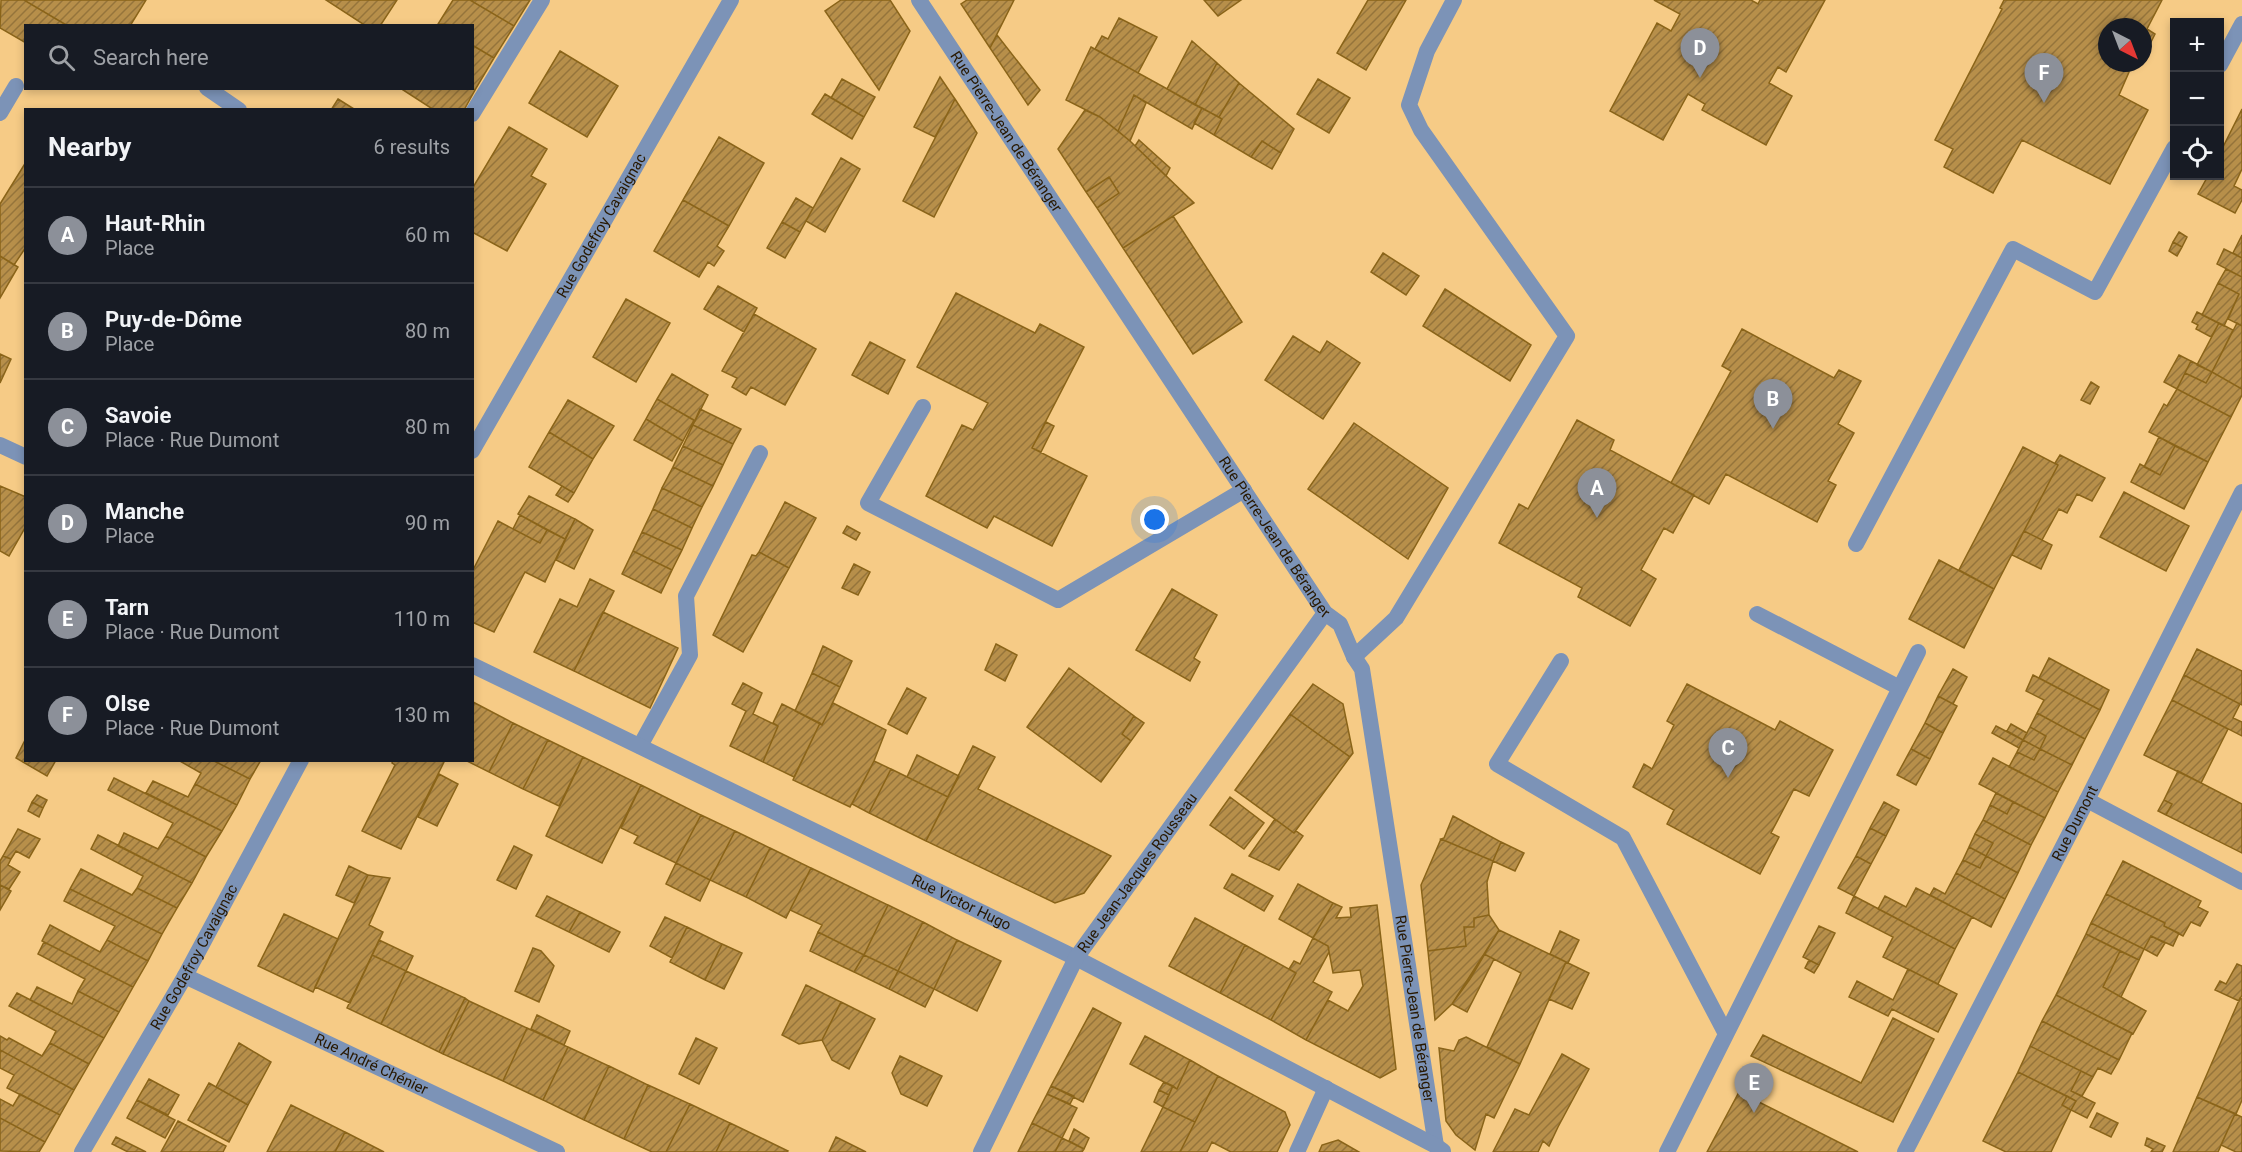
<!DOCTYPE html>
<meta charset="utf-8">
<style>
body{margin:0;font-family:Roboto,sans-serif;background:#20242c;color:#f1f3f6}
.controls{position:absolute;right:18px;top:18px;display:grid;overflow:hidden;border-radius:0px;box-shadow:0 3px 9px #0003}
.controls button{width:54px;height:54px;display:grid;place-items:center;padding:0;border:0;border-bottom:2px solid #363941;background:#171b24;color:#f1f3f6;font:30px sans-serif}
.compass{position:absolute;left:2098px;top:18px;width:54px;height:54px;border-radius:50%;background:#171b24;box-shadow:0 3px 9px #0003;rotate:138deg}
.you{position:absolute;left:1155px;top:520px;width:21px;height:21px;margin:-15px;border:4px solid #fff;border-radius:50%;background:#1a73e8;box-shadow:0 0 0 9px #1a73e833}
.badge{display:grid;place-items:center;width:39px;height:39px;border-radius:50%;background:#8c9099;color:#fff;font-size:20px;font-weight:700}
.pin{position:absolute;translate:-50% -50px;filter:drop-shadow(0 2px 3px #0008)}
.pin::after{content:'';position:absolute;top:32px;width:21px;height:18px;background:inherit;clip-path:polygon(0 0,100% 0,50% 100%)}
.list{margin:0;padding:0;list-style:none}
h2{display:flex;justify-content:space-between;align-items:center;height:78px;margin:0;padding:0 24px;font-size:26px}
h2 small{font-size:20px;font-weight:400;color:#9ea1a6}
.list li{display:grid;grid-template-columns:39px 1fr auto;gap:18px;align-items:center;box-sizing:border-box;height:96px;padding:0 24px;border-top:2px solid #363941}
.list b{display:block;font-size:22px;white-space:nowrap}
.list p{margin:0;font-size:20px;white-space:nowrap;color:#9ea1a6}
.list em{font-size:20px;font-style:normal;color:#9ea1a6}
.icon{flex:none;width:33px;height:33px;fill:none;stroke:currentColor;stroke-width:2;stroke-linecap:round;stroke-linejoin:round}
.map{position:relative;flex:none;width:2242px;height:1152px;overflow:hidden}
.search{position:absolute;background:#171b24;box-shadow:0 3px 9px #0003;left:24px;top:24px;width:450px;height:66px;display:flex;align-items:center;gap:15px;box-sizing:border-box;padding:0 21px;border-radius:0px;color:#9ea1a6;font-size:22px}
.panel{position:absolute;background:#171b24;box-shadow:0 3px 9px #0003;left:24px;top:108px;width:450px;height:654px;border-radius:0px}
.map>svg:first-child{display:block}
</style>
<div class="map">
<svg width="2242" height="1152" viewBox="0 0 2242 1152">
<defs>
<pattern id="building-hatch" width="6" height="6" patternUnits="userSpaceOnUse" patternTransform="scale(1.5)"><rect width="6" height="6" fill="#b78f4a"/><path d="M-1 1l2-2M0 6l6-6M5 7l2-2" fill="none" stroke="#95743b"/></pattern>
</defs>
<rect width="100%" height="100%" fill="#f6cb86"/>
<path fill="url(#building-hatch)" stroke="#8a6419" stroke-width="1.5" d="M1,0H24L68,26H26V43L0,28Z
M24,0H146L130,26H68Z
M326,0H397L380,26H366Z
M453,0H470L514,26L494,58L472,45V26L438,24Z
M470,0H530L514,26Z
M841,0H890L910,31L879,90L825,11Z
M967,0H1014L990,48L961,4Z
M1204,0H1241L1218,16Z
M1368,0H1406L1366,70L1337,53Z
M1654,0H1751L1758,4L1760,0H1825L1786,72L1778,67L1769,83L1792,96L1766,145L1702,110L1705,104L1688,94L1663,140L1610,111L1657,23L1671,31L1680,14Z
M2004,0H2162L2147,29L2155,34L2146,52L2143,50V27H2107V63H2120L2118,66L2129,72L2119,95L2148,110L2110,184L2022,140L1993,193L1944,167L1953,149L1935,140L2002,9L2000,8Z
M1119,18L1157,37L1138,73L1095,49L1102,36L1108,39Z
M997,35L1040,90L1028,105L990,48Z
M1192,41L1217,63L1195,105L1167,89Z
M472,45L494,58L475,90L472,88Z
M1091,47L1202,108L1192,129L1134,95L1118,131L1100,117L1066,100Z
M560,51L618,86L587,137L529,103Z
M1217,63L1239,83L1219,117L1195,105Z
M940,77L955,99L935,137L914,127Z
M842,79L875,97L864,117L831,98Z
M1318,79L1350,98L1329,133L1297,114Z
M1239,83L1294,129L1281,153L1262,141L1251,157L1214,135L1222,119L1219,117Z
M400,88H472L475,90L464,110H434Z
M825,94L864,117L852,139L812,114Z
M1134,95L1146,103L1130,141L1118,131Z
M338,99L354,109V110H331Z
M955,99L977,133L934,217L903,201Z
M1202,108L1222,119L1214,135L1194,123Z
M2242,109V169L2234,186L2242,190V200L2235,213L2198,194L2208,176H2220V153Z
M1085,110L1100,117L1130,141L1194,203L1123,248L1097,208L1119,193L1109,177L1086,192L1058,149Z
M509,127L547,149L531,176L546,184L507,251L472,232V189Z
M719,137L764,163L729,226L683,200Z
M1139,140L1170,168L1166,176L1135,146Z
M1262,141L1281,153L1272,169L1251,157Z
M841,158L860,169L825,232L806,221Z
M26,162V247L14,265L0,256V204Z
M1109,177L1119,193L1097,208L1086,192Z
M796,198L813,208L800,232L782,222Z
M683,200L729,226L717,246L724,251L714,266L708,262L699,277L654,251Z
M1173,216L1242,322L1193,354L1123,248Z
M782,222L800,232L785,258L767,248Z
M2179,232L2187,237L2182,247L2173,242Z
M2242,235V258L2233,253Z
M2173,242L2182,247L2177,256L2169,251Z
M2224,249L2242,258V277L2217,264Z
M1383,253L1419,276L1406,295L1371,272Z
M0,256L18,267L0,298Z
M2226,269L2242,277V326L2228,319L2239,294L2218,283Z
M2218,283L2239,294L2224,326L2202,315Z
M718,286L757,308L744,332L704,309Z
M1445,289L1531,345L1510,381L1423,326Z
M956,293L1035,333L1040,324L1084,347L1032,448L1087,476L1052,546L994,516L987,528L926,496L962,425L973,430L988,403L917,367Z
M626,299L670,323L636,382L593,357Z
M2197,312L2219,323L2211,337L2196,329L2198,325L2192,322Z
M754,314L816,349L785,405L751,387L746,395L732,387L737,378L722,371Z
M2219,323L2233,330L2212,372L2197,365Z
M2237,323L2242,326V389L2212,372Z
M1742,329L1834,378L1839,370L1861,381L1838,424L1854,433L1828,481L1836,485L1817,522L1726,474L1709,504L1671,483L1731,371L1722,366Z
M1293,336L1320,353L1327,341L1360,363L1323,419L1265,380Z
M870,342L905,360L888,394L852,375Z
M0,354L11,359L0,383Z
M2179,355L2191,361L2177,389L2164,382Z
M2191,361L2212,372L2206,383L2185,373Z
M2212,372L2242,389V395L2231,417L2177,389L2185,373L2206,383Z
M672,374L708,395L695,421L657,399Z
M2091,382L2099,387L2090,404L2081,400Z
M2177,389L2231,417L2208,462L2149,432L2164,404L2167,406Z
M657,399L694,420L683,441L646,419Z
M568,400L614,426L593,459L549,432Z
M700,409L741,429L733,444L693,425Z
M646,419L683,441L672,461L634,440Z
M1577,420L1614,440L1610,450L1694,495L1673,533L1664,528L1641,570L1656,579L1630,626L1578,597L1582,588L1499,543L1519,504L1528,509Z
M1046,422L1054,426L1041,452L1032,448Z
M1354,423L1448,488L1408,559L1308,489Z
M693,425L733,444L723,465L683,446Z
M549,432L593,459L574,493L529,467Z
M2159,437L2175,446L2160,475L2144,467Z
M683,446L723,465L713,486L673,467Z
M2175,446L2208,462L2184,509L2131,482L2140,464L2160,475Z
M2023,447L2058,465L1994,589L1959,570Z
M2060,455L2105,478L2092,501L2077,494L2067,513L2059,509L2042,540L2024,531L2058,465L2055,463Z
M673,467L713,486L702,507L662,488Z
M0,486L26,497V526L9,556L0,551Z
M562,486L574,493L568,502L556,495Z
M662,488L702,507L692,528L653,509Z
M2124,492L2189,526L2166,571L2100,537Z
M529,496L575,519L565,539L518,514Z
M785,502L816,518L789,568L759,552Z
M653,509L692,528L682,550L642,532Z
M520,515L547,530L540,543L513,529Z
M575,519L593,530L574,569L556,560Z
M498,521L540,543L547,530L565,539L545,582L525,572L494,632L472,622V572Z
M847,526L860,533L856,540L843,533Z
M2024,531L2052,545L2041,569L2012,555Z
M642,532L682,550L672,570L633,551Z
M633,551L672,570L661,593L622,574Z
M759,552L789,568L743,652L713,635L752,555L756,556Z
M1939,560L1994,589L1964,648L1909,619Z
M854,564L870,572L858,595L842,588Z
M590,579L614,591L574,671L534,652L560,599L577,607Z
M1172,589L1217,615L1194,658L1200,662L1190,681L1136,650Z
M603,612L678,648L650,708L574,671Z
M996,644L1017,655L1005,681L985,670Z
M823,646L852,661L840,687L812,673Z
M2197,649L2242,671V705L2184,675Z
M2049,658L2109,690L2100,710L2039,678Z
M1069,668L1134,716L1122,734L1131,741L1101,782L1027,727Z
M1953,669L1967,677L1953,704L1938,696Z
M812,673L840,687L822,725L795,711Z
M2033,675L2100,710L2085,739L2037,713L2044,700L2026,691Z
M2184,675L2240,704L2233,718L2242,722V736L2172,700Z
M743,683L762,693L753,714L778,726L763,762L730,746L746,711L732,704Z
M1313,684L1343,704L1353,753L1350,757L1290,714Z
M1687,684L1775,730L1780,721L1833,750L1809,796L1794,789L1771,833L1779,837L1760,874L1667,824L1674,810L1633,787L1644,764L1652,769L1674,725L1667,721Z
M907,688L926,698L907,734L888,724Z
M1938,696L1957,706L1943,733L1925,723Z
M2172,700L2228,729L2201,783L2144,755Z
M473,702L513,723L489,772L465,760H472Z
M833,703L886,730L874,761L850,807L793,780L820,723L822,725Z
M782,704L820,723L794,777L763,762L778,726L773,723Z
M2037,713L2085,739L2072,765L2040,749L2046,736L2030,727Z
M1290,714L1350,757L1294,833L1235,790Z
M1134,716L1144,723L1131,741L1122,734Z
M513,723L548,740L523,789L489,772Z
M1925,723L1943,733L1930,759L1911,749Z
M2011,724L2027,733L2023,740L2007,731Z
M1996,726L2023,740L2019,748L1992,733Z
M2030,727L2046,736L2040,749L2023,740Z
M26,738V760H56L47,776L16,758Z
M548,740L583,757L559,806L523,789Z
M2023,740L2040,749L2034,760L2017,752Z
M973,746L995,757L978,789L1111,856L1084,893L1055,903L926,841Z
M1911,749L1930,759L1916,785L1897,775Z
M2040,749L2072,765L2058,792L2009,767L2017,752L2034,760Z
M917,755L959,776L948,797L907,777Z
M583,757L641,785L602,863L546,836Z
M1993,758L2058,792L2045,818L1979,784Z
M178,760H212L250,779L237,805L195,784L201,773Z
M212,760H261L250,779Z
M393,760H445L401,849L362,831L395,765L392,763Z
M874,761L891,769L869,813L852,804Z
M891,769L948,797L926,841L869,813Z
M2178,771L2242,804V853L2166,815L2172,804L2164,800Z
M439,774L458,784L437,826L418,817Z
M114,778L222,831L206,857L166,836L173,823L108,790Z
M153,781L188,797L195,784L237,805L222,831L146,793Z
M641,785L701,815L676,863L634,843L638,836L621,828Z
M1996,793L2013,802L2007,814L1990,805Z
M37,795L47,800L43,808L32,802Z
M1230,797L1264,823L1244,849L1210,825Z
M2164,800L2172,804L2166,815L2158,811Z
M32,802L43,808L39,817L28,811Z
M1884,802L1899,810L1886,836L1870,828Z
M2013,802L2045,818L2031,845L1983,820L1990,805L2007,814Z
M701,815L735,831L710,880L676,863Z
M1453,816L1501,842L1493,861L1441,839L1444,838Z
M1275,819L1294,833L1296,831L1303,836L1279,870L1249,856Z
M1983,820L2031,845L2018,873L1986,856L1993,843L1975,834Z
M1870,828L1886,836L1871,864L1856,856Z
M18,829L40,839L29,858L16,851L11,859L3,856Z
M735,831L770,848L746,897L710,880Z
M124,833L158,849L166,836L206,857L192,883L118,846Z
M1975,834L1993,843L1986,856L1969,847Z
M98,835L192,883L177,908L137,888L143,876L91,849Z
M1441,839L1493,861L1487,882L1489,915L1474,918V927H1464L1466,946L1428,951L1421,885Z
M1501,842L1524,853L1515,871L1493,861Z
M514,846L532,855L516,889L497,880Z
M1969,847L1986,856L1980,868L1963,860Z
M770,848L811,868L786,918L746,897Z
M3,856L11,859L8,865L20,872L9,889L0,885V861Z
M1856,856L1871,864L1854,896L1838,888Z
M1986,856L2018,873L2005,899L1956,873L1963,860L1980,868Z
M2123,861L2201,901L2198,907L2208,912L2200,926L2191,922L2183,936L2164,926L2165,923L2106,894Z
M676,863L710,880L700,901L666,884Z
M349,866L368,875L354,903L336,895Z
M811,868L888,905L864,955L818,932L822,925L790,910Z
M81,869L132,895L137,888L177,908L162,934L70,889Z
M1956,873L2005,899L1991,927L1930,895L1934,888L1945,894Z
M1232,874L1273,896L1264,911L1224,888Z
M368,875L390,878L369,925L383,932L350,1003L315,987Z
M1298,884L1333,903L1313,938L1279,919Z
M0,885L11,891L0,910Z
M1916,888L1972,917L1955,949L1878,909L1885,896L1906,907Z
M70,889L162,934L148,961L107,940L115,926L64,901Z
M2106,894L2165,923L2164,926L2179,933L2173,946L2151,936L2144,949L2091,923Z
M547,896L580,912L569,932L536,916Z
M1854,896L1955,949L1938,984L1883,957L1893,937L1846,913Z
M1333,903L1342,907L1336,918L1351,917L1350,908L1377,905L1396,1069L1380,1078L1306,1040L1328,1000L1348,1011L1363,986L1360,970L1333,973L1328,946L1313,938Z
M888,905L923,922L898,971L864,955Z
M580,912L620,932L609,952L569,932Z
M284,914L338,939L313,992L258,966Z
M1489,915L1499,930L1470,979L1452,1004L1435,1020L1428,951L1466,946L1464,927H1474V918Z
M665,917L687,927L672,958L650,946Z
M1195,918L1245,945L1220,993L1169,966Z
M923,922L957,940L934,989L898,971Z
M2091,923L2144,949L2139,960L2086,934Z
M50,925L100,952L107,940L148,961L133,987L42,941Z
M1819,926L1835,933L1819,965L1803,957Z
M687,927L722,944L705,980L670,962Z
M1499,930L1566,962L1520,1064L1487,1047L1521,973L1484,954Z
M1560,931L1579,940L1568,963L1550,954Z
M818,932L864,955L854,972L810,951Z
M2086,934L2120,951L2103,987L2146,1011L2133,1034L2056,995Z
M2151,936L2165,943L2157,956L2144,949Z
M1313,938L1328,946L1329,952L1313,982L1332,992L1306,1040L1271,1020L1296,973L1289,969L1294,961L1300,964Z
M379,940L413,956L406,971L372,955Z
M957,940L1001,961L977,1011L934,989Z
M44,942L133,987L119,1012L78,991L85,979L38,954Z
M722,944L742,953L724,989L705,980Z
M1245,945L1296,973L1271,1020L1220,993Z
M533,948L541,951L554,966L539,1002L515,991Z
M2120,951L2139,960L2121,997L2103,987Z
M1484,954L1494,959L1467,1012L1452,1004Z
M372,955L406,971L381,1024L347,1008Z
M864,955L898,971L889,989L854,972Z
M1809,960L1819,965L1814,973L1805,968Z
M1566,962L1589,973L1572,1009L1549,999Z
M2237,964L2242,966V995L2239,1001L2215,990L2220,981L2226,984Z
M1908,969L1957,994L1938,1032L1892,1009L1888,1016L1849,997L1857,981L1893,1000Z
M406,971L465,998L439,1052L381,1024Z
M898,971L934,989L925,1007L889,989Z
M806,985L841,1002L822,1040L799,1044L782,1035Z
M37,987L72,1004L78,991L119,1012L104,1038L30,1000Z
M17,993L104,1038L89,1064L50,1043L56,1031L9,1006Z
M2056,995L2132,1033L2119,1060L2042,1021Z
M465,998L469,1001L443,1054L439,1052Z
M2240,998L2242,999V1100L2236,1114L2197,1097Z
M469,1001L527,1028L503,1081L443,1054Z
M841,1002L875,1019L849,1069L832,1060L822,1040Z
M1093,1008L1121,1023L1083,1102L1051,1086Z
M537,1015L570,1031L564,1045L531,1029Z
M1893,1018L1934,1039L1893,1122L1751,1056L1763,1035L1861,1083Z
M2042,1021L2119,1060L2111,1074L2098,1068L2093,1077L2030,1046Z
M527,1028L568,1047L543,1100L503,1081Z
M0,1036L7,1040L9,1038L42,1056L50,1043L89,1064L74,1090L0,1050Z
M1145,1036L1190,1060L1177,1089L1130,1064Z
M1466,1037L1520,1064L1494,1118L1486,1114L1475,1150L1456,1135L1446,1121L1439,1048L1454,1051L1459,1040Z
M696,1038L717,1048L699,1084L679,1074Z
M239,1043L271,1062L248,1105L216,1087Z
M2030,1046L2081,1071L2071,1091L2095,1103L2087,1118L2071,1110L2076,1101L2018,1072Z
M568,1047L609,1066L584,1120L543,1100Z
M0,1050L74,1090L60,1115L7,1088L14,1075L0,1068Z
M1562,1054L1589,1069L1558,1127L1549,1146L1543,1141L1538,1152H1493L1515,1109L1529,1115Z
M900,1056L942,1076L927,1106L901,1094L892,1073Z
M1190,1060L1218,1076L1195,1122L1163,1107L1173,1086L1177,1089Z
M609,1066L648,1085L624,1139L584,1120Z
M2081,1071L2093,1077L2082,1096L2071,1091Z
M2018,1072L2067,1096L2062,1105L2071,1110L2051,1152H2006L1983,1141Z
M1218,1076L1285,1112L1290,1125L1277,1152H1231L1212,1142L1207,1152H1180Z
M149,1079L179,1095L168,1115L137,1100Z
M1164,1082L1173,1086L1169,1095L1159,1090Z
M209,1083L248,1105L229,1142L188,1120Z
M648,1085L690,1104L666,1152H652L624,1139Z
M1051,1086L1074,1096L1070,1104L1047,1094Z
M1159,1090L1169,1095L1163,1107L1154,1102Z
M1739,1092L1858,1152H1707Z
M20,1094L60,1115L45,1142L0,1118V1099L13,1106Z
M1047,1094L1077,1108L1062,1138L1032,1123Z
M2067,1096L2076,1101L2071,1110L2062,1105Z
M2197,1097L2235,1114L2218,1152H2173Z
M137,1100L175,1120L165,1138L127,1118Z
M690,1104L730,1123L716,1152H666Z
M291,1105L345,1132L335,1152H267Z
M1163,1107L1195,1122L1180,1152H1141Z
M2097,1113L2118,1123L2111,1137L2090,1127Z
M2235,1114L2242,1117V1152H2236L2221,1145Z
M0,1118L45,1142L39,1152L0,1151Z
M178,1121L226,1146L223,1152H161Z
M730,1123L788,1151L787,1152H716Z
M1032,1123L1062,1138L1055,1152H1018Z
M1074,1129L1089,1138L1084,1149L1069,1141Z
M345,1132L384,1152H335Z
M116,1137L146,1152H128L112,1144Z
M836,1137L866,1152H829Z
M1062,1138L1084,1149L1082,1152H1055Z
M2147,1138L2165,1146L2162,1152H2151L2153,1149L2145,1145Z
M1338,1140L1359,1152H1319L1322,1145Z"/>
<g fill="none" stroke-linecap="round" stroke-linejoin="round">
<path stroke="#7c93b7" stroke-width="16" d="M2220,65L2242,24
M207,88L239,110
M0,113L16,86
M472,114L542,0
M923,407L868,503L1058,600L1244,490
M1856,544L2013,249L2095,292L2174,148
M1757,614L1900,688
M1354,657L1396,618L1567,336L1421,130L1409,105L1427,51L1454,0
M1561,661L1497,764L1623,838L1726,1034
M640,746L690,655L686,596L760,453
M1667,1152L1918,652"/>
<g stroke="#7c93b7" stroke-width="16">
<path id="s1" d="M919,0L1325,613L1340,624L1354,657L1362,669L1436,1146"/>
<path d="M0,445L26,457"/>
<path id="s2" d="M472,451L731,0"/>
<path id="s3" d="M472,665L1076,958L1436,1146L1443,1151"/>
<path d="M2087,800L2242,882"/>
<path id="s4" d="M185,976L557,1152"/>
<path id="s5" d="M82,1152L185,976L301,760"/>
<path id="s6" d="M981,1152L1076,958L1325,613"/>
<path d="M1297,1152L1326,1088"/>
<path id="s7" d="M1905,1152L2087,800L2242,492"/>
</g>
</g>
<g text-anchor="middle" dominant-baseline="central" stroke-width="4.5" stroke-linejoin="round" paint-order="stroke">
<g font-size="15" fill="#281800" stroke="#fef1dd">
<text stroke="none"><textPath href="#s1" startOffset="158">Rue Pierre-Jean de Béranger</textPath></text>
<text stroke="none"><textPath href="#s2" startOffset="260">Rue Godefroy Cavaignac</textPath></text>
<text stroke="none"><textPath href="#s1" startOffset="644">Rue Pierre-Jean de Béranger</textPath></text>
<text stroke="none"><textPath href="#s7" startOffset="370">Rue Dumont</textPath></text>
<text stroke="none"><textPath href="#s6" startOffset="321">Rue Jean-Jacques Rousseau</textPath></text>
<text stroke="none"><textPath href="#s3" startOffset="544">Rue Victor Hugo</textPath></text>
<text stroke="none"><textPath href="#s5" startOffset="225">Rue Godefroy Cavaignac</textPath></text>
<text stroke="none"><textPath href="#s1" startOffset="1148">Rue Pierre-Jean de Béranger</textPath></text>
<text stroke="none"><textPath href="#s4" startOffset="206">Rue André Chénier</textPath></text>
</g>
</g>
</svg>
<div class="controls">
<button>+</button>
<button>−</button>
<button><svg class="icon" aria-label="locate" viewBox="0 0 24 24"><circle cx="12" cy="12" r="6"/><path d="M12 2v4M12 18v4M2 12h4M18 12h4"/></svg></button>
</div>
<svg class="compass" viewBox="-18 -18 36 36"><path d="M0-13l5 13h-10z" fill="#e53935"/><path d="M0 13l5-13h-10z" fill="#9ea1a6"/></svg>
<div class="you"></div>
<div class="pin badge" style="left:1597px;top:518px">A</div>
<div class="pin badge" style="left:1773px;top:429px">B</div>
<div class="pin badge" style="left:1728px;top:778px">C</div>
<div class="pin badge" style="left:1700px;top:78px">D</div>
<div class="pin badge" style="left:1754px;top:1113px">E</div>
<div class="pin badge" style="left:2044px;top:103px">F</div>
<div class="search"><svg class="icon" aria-label="search" viewBox="0 0 24 24"><circle cx="10" cy="10" r="6"/><path d="M15 15l6 6"/></svg>Search here</div>
<section class="panel">
<h2>Nearby<small>6 results</small></h2>
<ul class="list">
<li><span class="badge">A</span><div><b>Haut-Rhin</b><p>Place</p></div><em>60 m</em></li>
<li><span class="badge">B</span><div><b>Puy-de-Dôme</b><p>Place</p></div><em>80 m</em></li>
<li><span class="badge">C</span><div><b>Savoie</b><p>Place · Rue Dumont</p></div><em>80 m</em></li>
<li><span class="badge">D</span><div><b>Manche</b><p>Place</p></div><em>90 m</em></li>
<li><span class="badge">E</span><div><b>Tarn</b><p>Place · Rue Dumont</p></div><em>110 m</em></li>
<li><span class="badge">F</span><div><b>OIse</b><p>Place · Rue Dumont</p></div><em>130 m</em></li>
</ul>
</section>
</div>
